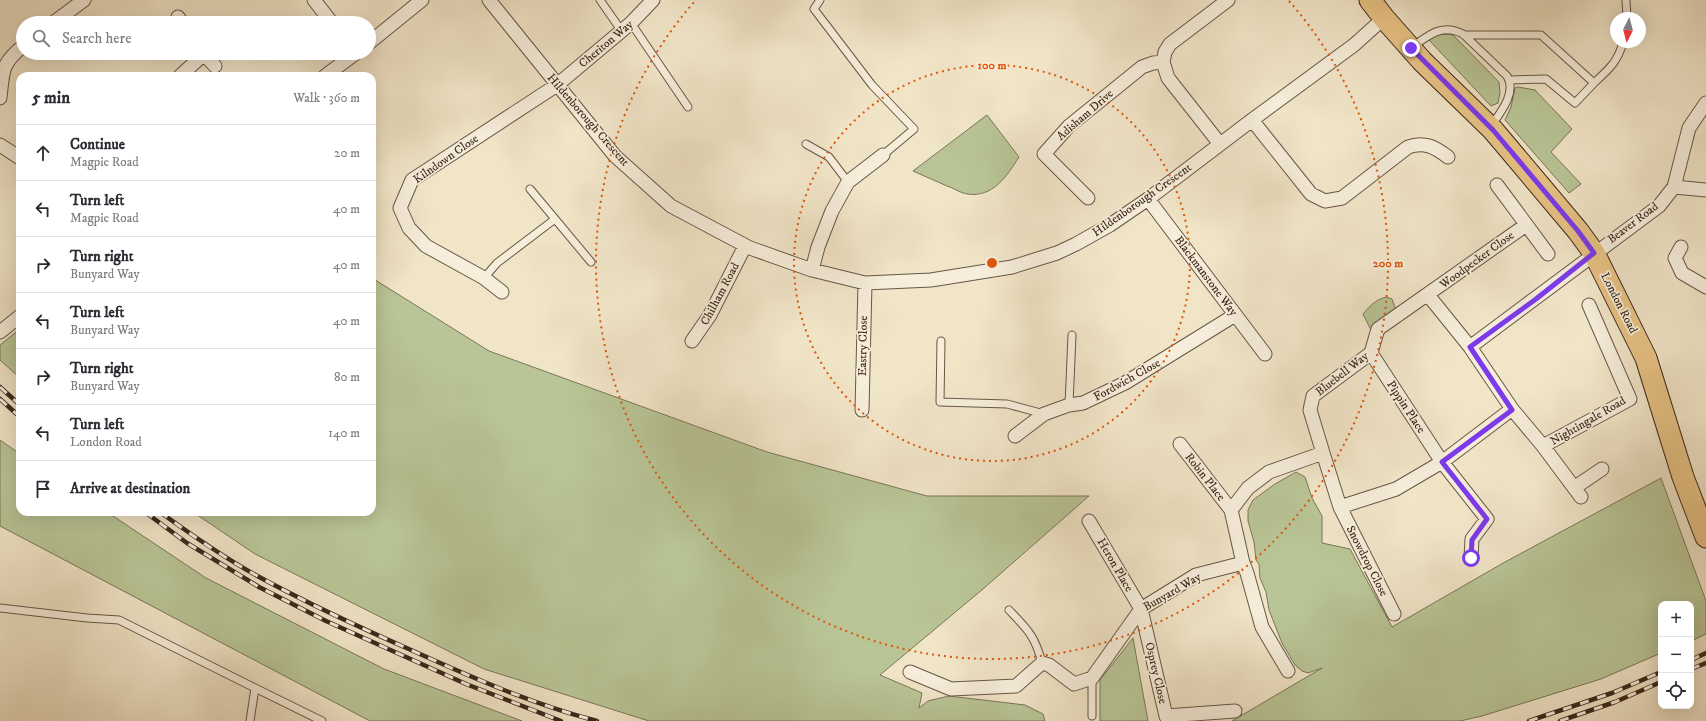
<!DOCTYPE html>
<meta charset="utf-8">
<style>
body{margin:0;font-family:"IM FELL DW Pica",serif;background:#f2f2f3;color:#2b2b33}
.controls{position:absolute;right:12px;bottom:12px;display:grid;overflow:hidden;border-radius:8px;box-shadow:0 4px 16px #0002}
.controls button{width:36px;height:36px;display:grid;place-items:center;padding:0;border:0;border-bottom:1px solid #e1e1e2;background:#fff;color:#2b2b33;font:20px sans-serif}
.compass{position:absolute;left:1610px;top:12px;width:36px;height:36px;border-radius:50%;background:#fff;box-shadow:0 4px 16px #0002;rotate:186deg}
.stop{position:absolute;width:12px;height:12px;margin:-9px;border:3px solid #7c3aed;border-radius:50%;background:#fff}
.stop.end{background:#7c3aed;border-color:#fff;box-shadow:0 1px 4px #0008}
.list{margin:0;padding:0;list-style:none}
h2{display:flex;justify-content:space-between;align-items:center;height:52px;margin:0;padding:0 16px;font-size:17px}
h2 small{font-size:13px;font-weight:400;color:#7c7c81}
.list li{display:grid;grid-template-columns:26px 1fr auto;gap:12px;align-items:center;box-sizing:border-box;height:56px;padding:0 16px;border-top:1px solid #e1e1e2}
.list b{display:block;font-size:15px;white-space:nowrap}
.list p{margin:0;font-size:13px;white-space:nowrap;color:#7c7c81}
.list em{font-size:13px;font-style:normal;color:#7c7c81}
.icon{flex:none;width:22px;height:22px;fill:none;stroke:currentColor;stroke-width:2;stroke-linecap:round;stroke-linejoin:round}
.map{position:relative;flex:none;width:1706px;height:721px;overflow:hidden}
.search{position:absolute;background:#fff;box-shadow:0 4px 16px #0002;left:16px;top:16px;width:360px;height:44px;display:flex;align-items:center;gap:10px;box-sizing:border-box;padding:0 14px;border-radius:22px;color:#7c7c81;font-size:15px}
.panel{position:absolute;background:#fff;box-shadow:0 4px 16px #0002;left:16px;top:72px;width:360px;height:444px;border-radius:12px}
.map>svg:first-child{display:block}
</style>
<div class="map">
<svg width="1706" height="721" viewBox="0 0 1706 721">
<rect width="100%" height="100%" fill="#f1e5c8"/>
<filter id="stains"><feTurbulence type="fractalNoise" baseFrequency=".005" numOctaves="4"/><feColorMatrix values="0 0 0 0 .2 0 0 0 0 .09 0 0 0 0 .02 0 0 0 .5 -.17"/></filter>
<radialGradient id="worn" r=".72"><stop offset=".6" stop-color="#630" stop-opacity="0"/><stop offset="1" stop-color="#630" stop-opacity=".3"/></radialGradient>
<path fill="#b9c596" stroke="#7a7659" d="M1447,34L1453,35L1499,82L1500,93L1498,103L1491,106L1429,40L1437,35Z
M1518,87L1535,90L1572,129L1551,152L1581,184L1569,193L1505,120L1511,107L1515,88Z
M987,115L1019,157C1007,176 993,198 967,194C960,193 954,188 947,186C936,181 924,176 913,171Z
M372,278L489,351L767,452L927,496H1089L983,589L880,675L922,693L919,708L928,701L949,696L1025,705L1043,714L1045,721H649L484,669L255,554L193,512H372Z
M1386,297L1392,299L1396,310L1374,331L1371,330L1363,314C1370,306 1375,300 1386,297Z
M20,329V378L0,360V345Z
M0,440L20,454V512H107L206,578L384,669L522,721H370L0,526Z
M1296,472L1305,477L1312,498L1322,516V543L1350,549L1392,627L1505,562L1661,478L1706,601V634L1691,641V604H1661V653L1601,679L1482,716L1460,721H1232L1322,668L1308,673L1302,671L1295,665L1282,643L1269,610L1266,592L1260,578L1259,564L1256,560L1254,542L1248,521V510L1253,500L1275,484Z
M1133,638L1148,721H1100V680Z"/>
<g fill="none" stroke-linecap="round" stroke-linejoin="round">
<g stroke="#685647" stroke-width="9">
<path id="service" d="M600,0L621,30
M820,0L814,9L872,85L914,129L883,155
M1626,0L1627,18
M631,23L688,107
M1464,35H1541L1594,83L1575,103L1546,79L1510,80
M1412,47C1429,35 1442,23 1463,34L1507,76C1517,92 1501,112 1491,126
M1594,83C1608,70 1618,62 1623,42
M806,144L829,157L848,182
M530,189L591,262
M484,278L497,263L555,219
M941,341L940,402L1007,404L1044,414
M1069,405L1072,335
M0,608L87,618L119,620L255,688
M1009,610C1028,630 1035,636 1042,663
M1092,678V716
M250,721L255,688L322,721"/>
</g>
<g stroke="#685647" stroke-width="15">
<path id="minor" d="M314,0L332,23
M489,0L615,156L671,206L750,248L812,270L865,283L931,280L1012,267L1057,253L1076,244L1110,225L1148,199L1252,120L1354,45L1384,18
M178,17L182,23
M53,23L84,0
M369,43L422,0
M203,53L215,66
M180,76L204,54
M325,76L356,53
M0,98C3,71 1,64 23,46
M1252,120L1311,194L1325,201L1342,198L1408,147C1424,141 1435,147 1448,157
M1220,144L1168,78L1163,62L1165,52L1170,44L1228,0
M0,145L20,158
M1497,185L1548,254
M1674,187L1706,190
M1088,198L1044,154L1069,126L1142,67L1153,63L1163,62
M1148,199L1265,354
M1681,247L1675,258L1682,273L1706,287
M812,270L818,247L832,211L848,182L883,155
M502,292L484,278L426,246L409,228L400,208L412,180L557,85L631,23L653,0
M1428,295L1470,347
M0,332L20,316
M692,341L710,315L745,246
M1371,353L1442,462L1487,519L1472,539L1471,558
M1512,409L1543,446L1630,399L1589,305
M862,410L865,283
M1015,436L1044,414L1069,405L1083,403L1125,383L1235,315
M1180,444L1231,510
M1543,446L1581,497
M1323,453L1310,410L1313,396L1371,353L1378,329L1526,225
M1574,488L1602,469
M1340,507L1394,614
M1089,521L1141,609L1166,716L1235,711
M1243,563L1247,573L1262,627L1288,671
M910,672L951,689L1016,686L1042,663L1049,665L1074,684L1092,678L1141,609L1196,575L1243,563L1231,510L1248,488L1269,472L1323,453L1340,507L1396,489L1442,462L1512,409L1470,347L1659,206L1674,187L1689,128L1706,103"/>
</g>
<g stroke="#3b271c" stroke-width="23">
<path id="primary" d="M1370,0L1384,18L1422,61L1493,130L1578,231L1594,253L1646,358L1683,477L1706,537"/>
</g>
<use href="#service" stroke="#f6eedb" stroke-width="7"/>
<use href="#minor" stroke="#f6eedb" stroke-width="13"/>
<use href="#primary" stroke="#e8c284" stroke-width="21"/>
<g stroke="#3b271c" stroke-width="4.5">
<path id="rail" d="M0,387L20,405
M0,399L20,417
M145,512L187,543L259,587L326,621L466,684L561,721
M160,512C193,536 227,560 263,579C311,605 361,628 411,650C471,677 532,704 597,721
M1691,660L1706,653
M1691,669L1706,663
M1529,721L1612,693L1661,672
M1560,721L1615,702L1661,682"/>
</g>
<use href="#rail" stroke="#f6eedb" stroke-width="3" stroke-dasharray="9" stroke-linecap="butt"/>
</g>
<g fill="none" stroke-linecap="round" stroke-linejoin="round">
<path stroke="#7c3aed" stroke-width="5" d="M1411,48L1493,130L1578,231L1594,253L1536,299L1470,347L1512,410L1442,462L1487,519L1472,540L1471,558"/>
</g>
<g fill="none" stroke="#df560d" stroke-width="2" stroke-dasharray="2 4">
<circle cx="992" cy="263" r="198"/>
<path d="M1289 1A396 396 0 1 1 695 1"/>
</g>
<g text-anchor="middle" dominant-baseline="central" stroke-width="3.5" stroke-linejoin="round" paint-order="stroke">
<g font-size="12" fill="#3b271c" stroke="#f6eedb">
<text transform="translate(606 44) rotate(-40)">Cheriton Way</text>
<text transform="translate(1085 115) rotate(-41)">Adisham Drive</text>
<text transform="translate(588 120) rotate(49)">Hildenborough Crescent</text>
<text transform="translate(446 159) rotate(-35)">Kilndown Close</text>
<text transform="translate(1142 200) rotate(-35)">Hildenborough Crescent</text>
<text transform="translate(1633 223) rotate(-37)">Beaver Road</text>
<text transform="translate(1477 260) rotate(-36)">Woodpecker Close</text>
<text transform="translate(1206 276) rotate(53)">Blackmanstone Way</text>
<text transform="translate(720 294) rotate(-62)">Chilham Road</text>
<text transform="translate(1619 303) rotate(63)">London Road</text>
<text transform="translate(863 346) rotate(-89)">Eastry Close</text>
<text transform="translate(1342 374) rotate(-38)">Bluebell Way</text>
<text transform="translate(1127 380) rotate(-29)">Fordwich Close</text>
<text transform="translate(1406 407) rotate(57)">Pippin Place</text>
<text transform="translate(1588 421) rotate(-30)">Nightingale Road</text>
<text transform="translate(1205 477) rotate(52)">Robin Place</text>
<text transform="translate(1367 561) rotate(63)">Snowdrop Close</text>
<text transform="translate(1115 565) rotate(60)">Heron Place</text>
<text transform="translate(1172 592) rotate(-30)">Bunyard Way</text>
<text transform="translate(1156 673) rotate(77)">Osprey Close</text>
</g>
</g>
<circle cx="992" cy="263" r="6" fill="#df560d" stroke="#f6eedb" stroke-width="2"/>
<g font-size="12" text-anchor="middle" font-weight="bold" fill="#df560d" stroke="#f6eedb" stroke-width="3.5" stroke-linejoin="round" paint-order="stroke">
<text x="992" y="69">100 m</text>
<text x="1388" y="267">200 m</text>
</g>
<rect width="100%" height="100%" filter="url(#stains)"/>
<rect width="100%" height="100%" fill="url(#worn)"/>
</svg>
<div class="controls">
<button>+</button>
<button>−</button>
<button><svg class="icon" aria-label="locate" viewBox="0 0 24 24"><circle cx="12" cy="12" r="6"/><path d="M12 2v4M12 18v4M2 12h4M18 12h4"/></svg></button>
</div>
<svg class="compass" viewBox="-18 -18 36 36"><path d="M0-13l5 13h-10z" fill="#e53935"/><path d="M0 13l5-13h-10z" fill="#7c7c81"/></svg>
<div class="stop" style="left:1471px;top:558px"></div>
<div class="stop end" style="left:1411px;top:48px"></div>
<div class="search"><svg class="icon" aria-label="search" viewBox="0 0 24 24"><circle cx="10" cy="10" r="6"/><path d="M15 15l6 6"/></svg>Search here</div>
<section class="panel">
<h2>5 min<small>Walk · 360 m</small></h2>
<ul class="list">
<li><svg class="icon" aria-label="ahead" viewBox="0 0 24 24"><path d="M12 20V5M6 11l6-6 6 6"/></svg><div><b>Continue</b><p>Magpie Road</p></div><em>20 m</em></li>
<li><svg class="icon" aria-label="left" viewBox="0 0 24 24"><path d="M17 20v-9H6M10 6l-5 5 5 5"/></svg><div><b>Turn left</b><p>Magpie Road</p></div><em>40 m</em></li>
<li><svg class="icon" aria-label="right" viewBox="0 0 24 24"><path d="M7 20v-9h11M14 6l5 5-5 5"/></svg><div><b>Turn right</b><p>Bunyard Way</p></div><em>40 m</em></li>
<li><svg class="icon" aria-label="left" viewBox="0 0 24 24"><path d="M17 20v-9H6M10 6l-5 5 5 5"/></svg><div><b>Turn left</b><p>Bunyard Way</p></div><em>40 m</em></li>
<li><svg class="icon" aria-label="right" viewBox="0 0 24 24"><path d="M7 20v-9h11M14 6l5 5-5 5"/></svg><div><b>Turn right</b><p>Bunyard Way</p></div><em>80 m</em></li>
<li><svg class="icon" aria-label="left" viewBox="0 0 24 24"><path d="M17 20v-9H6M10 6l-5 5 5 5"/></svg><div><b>Turn left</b><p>London Road</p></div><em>140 m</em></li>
<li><svg class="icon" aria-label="arrive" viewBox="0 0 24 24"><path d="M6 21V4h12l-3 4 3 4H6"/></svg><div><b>Arrive at destination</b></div></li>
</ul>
</section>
</div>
